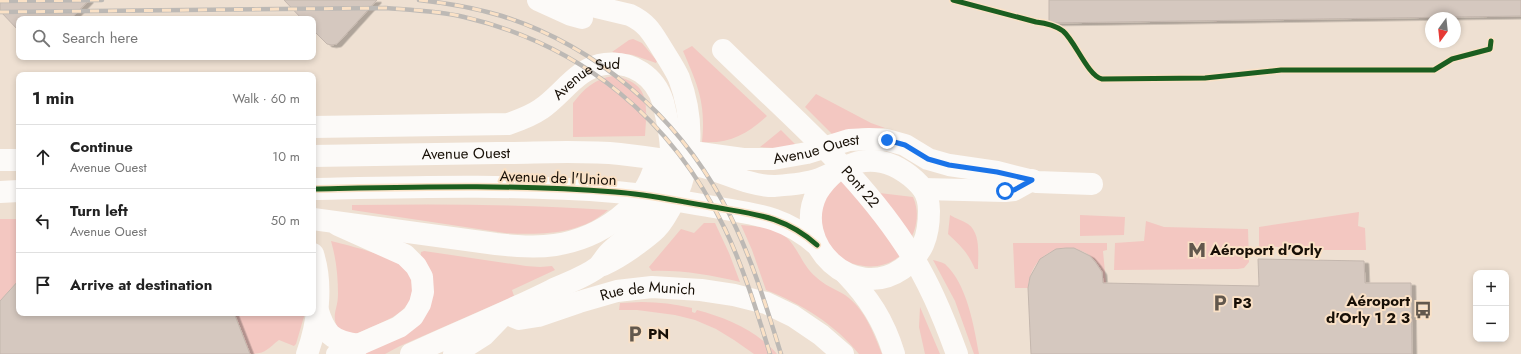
<!DOCTYPE html>
<meta charset="utf-8">
<style>
body{margin:0;font-family:Jost,sans-serif;background:#f2f2f2;color:#222}
.controls{position:absolute;right:12px;bottom:12px;display:grid;overflow:hidden;border-radius:8px;box-shadow:0 2px 6px #0003}
.controls button{width:36px;height:36px;display:grid;place-items:center;padding:0;border:0;border-bottom:1px solid #e0e0e0;background:#fff;color:#222;font:20px sans-serif}
.compass{position:absolute;left:1425px;top:12px;width:36px;height:36px;border-radius:50%;background:#fff;box-shadow:0 2px 6px #0003;rotate:195deg}
.stop{position:absolute;width:12px;height:12px;margin:-9px;border:3px solid #1a73e8;border-radius:50%;background:#fff}
.stop.end{background:#1a73e8;border-color:#fff;box-shadow:0 1px 4px #0008}
.list{margin:0;padding:0;list-style:none}
h2{display:flex;justify-content:space-between;align-items:center;height:52px;margin:0;padding:0 16px;font-size:17px}
h2 small{font-size:13px;font-weight:400;color:#767676}
.list li{display:grid;grid-template-columns:26px 1fr auto;gap:12px;align-items:center;box-sizing:border-box;height:64px;padding:0 16px;border-top:1px solid #e0e0e0}
.list b{display:block;font-size:15px;white-space:nowrap}
.list p{margin:0;font-size:13px;white-space:nowrap;color:#767676}
.list em{font-size:13px;font-style:normal;color:#767676}
.icon{flex:none;width:22px;height:22px;fill:none;stroke:currentColor;stroke-width:2;stroke-linecap:round;stroke-linejoin:round}
.map{position:relative;flex:none;width:1521px;height:354px;overflow:hidden}
.search{position:absolute;background:#fff;box-shadow:0 2px 6px #0003;left:16px;top:16px;width:300px;height:44px;display:flex;align-items:center;gap:10px;box-sizing:border-box;padding:0 14px;border-radius:8px;color:#767676;font-size:15px}
.panel{position:absolute;background:#fff;box-shadow:0 2px 6px #0003;left:16px;top:72px;width:300px;height:244px;border-radius:8px}
.map>svg:first-child{display:block}
</style>
<div class="map">
<svg width="1521" height="354" viewBox="0 0 1521 354">
<defs>
<filter id="shadow"><feDropShadow dx="4.5" dy="2.5" stdDeviation="0" flood-color="#0004"/></filter>
</defs>
<rect width="100%" height="100%" fill="#eee0d2"/>
<path fill="#f3c7c1" d="M633,39L642,43L657,61L656,63L633,55L612,52L629,40Z
M692,46L767,116C747,134 730,144 702,142C706,103 698,86 683,51Z
M613,76C651,82 647,105 645,136L573,137V103C584,89 594,79 613,76Z
M816,94L871,123L885,128H864L832,134L805,107Z
M781,130L797,146L776,148L760,147Z
M845,179L871,192L913,197C920,213 917,229 908,244C905,249 902,255 897,258C880,271 853,268 837,255C822,241 816,213 827,195C832,188 838,184 845,179Z
M352,205C438,204 523,204 608,210C580,235 540,235 505,233L352,210Z
M1359,212L1358,226L1365,228L1366,250H1281L1278,247L1265,246L1264,251L1259,250V227Z
M950,215C956,219 962,220 968,224C981,233 978,255 978,269H975C968,253 961,246 948,234Z
M1080,215L1125,217L1124,235L1080,236Z
M0,219H19V280L0,301Z
M1146,221L1164,227L1248,229L1249,262L1244,268L1238,269L1114,270L1115,243L1144,241Z
M704,223H715L729,253L740,282C710,275 682,270 652,271L649,267L681,229L694,233Z
M741,225C760,227 781,227 793,245C801,256 805,268 816,277C824,285 835,289 845,295C865,309 873,332 882,354H859C836,325 800,303 766,290L752,250Z
M331,241C350,246 391,255 405,269C409,273 411,279 412,285C414,310 390,319 371,327C365,330 356,335 351,334C347,334 342,332 339,331C330,314 338,311 338,294C338,276 336,258 331,241Z
M1013,243H1107V250L1103,251L1106,283H1103C1099,234 1032,237 1028,288H1015Z
M424,251L526,266L540,267L552,266L555,270L512,290L514,296L400,346L385,354H361L411,331L421,252Z
M933,260C937,261 942,262 945,264C967,284 974,326 979,354H974L955,301Z
M642,302C659,302 675,304 692,308V312L695,313L697,310C727,318 756,330 777,354H754L734,340L716,329L695,320L675,315L637,310H619L620,303Z
M920,307L940,354H925L919,327Z
M234,313H305L296,344L294,346L279,340C267,349 266,354 249,354L242,332Z"/>
<path fill="#d5c8bf" stroke="#c4b7ae" filter="url(#shadow)" d="M0,0H89L71,19H19V31L0,11Z
M284,0H377L337,44L332,45L327,44L313,30V19H302Z
M1049,0H1521V16L1049,23Z
M1066,248H1074L1090,256L1096,263L1102,272L1103,283L1259,286L1258,259L1364,261L1365,283H1411L1412,354H1031L1028,288L1030,277L1040,259L1056,249Z
M19,280V313H234L250,354H0V301Z"/>
<g fill="none" stroke-linecap="round" stroke-linejoin="round">
<g stroke="#fcfaf8" stroke-width="22">
<path d="M538,0L571,15L582,18"/>
<path d="M567,0L630,15C649,24 653,35 664,52C669,60 675,69 679,78C694,118 693,160 675,199C670,209 664,221 656,229C649,236 640,242 632,248C622,255 614,260 603,265"/>
<path id="s1" d="M723,50C786,112 856,170 905,245C928,279 943,316 957,354"/>
<path d="M313,189C414,187 515,184 615,192C646,194 677,201 708,206C750,214 782,214 817,245"/>
<path d="M845,273C869,298 884,321 894,354"/>
<path d="M317,308C325,334 331,341 359,345"/>
<path d="M307,354C318,324 323,285 313,254"/>
<path d="M337,354L399,327L413,316L420,304L423,292L422,277L416,266L405,255L338,225"/>
<path id="s2" d="M454,354L484,335L505,313L519,319L538,316L579,302L617,291L652,287L701,290L734,295L766,303L793,316L821,335L843,354"/>
</g>
<g stroke="#fcfaf8" stroke-width="22">
<path id="s3" d="M313,127L508,124C520,120 531,116 541,109C562,95 578,67 605,64C632,61 655,76 663,102C667,118 671,136 671,153C670,180 653,211 634,231C626,239 617,245 609,253C605,257 602,263 598,267C585,277 567,283 552,290C506,313 458,332 411,354"/>
<path id="s4" d="M685,151L743,159H773L807,153L849,140L869,139L887,140L905,145L928,159L949,165L997,172L1037,182L1092,184"/>
<path id="s5" d="M313,156C375,155 436,154 498,153C538,153 580,150 620,154C646,157 674,161 700,166C725,172 748,186 774,186C788,185 805,184 819,179C842,171 856,156 882,162C897,165 914,177 923,189C927,195 929,204 929,211C929,236 923,254 902,269C853,303 791,244 817,193C822,185 828,178 835,172"/>
<path d="M0,160H19"/>
<path d="M923,189L1005,191L1014,190L1032,180"/>
<path d="M0,192L19,191"/>
<path d="M313,219L496,244C515,246 535,248 555,245C600,238 645,208 656,162"/>
</g>
<g stroke="#bdb9b5" stroke-width="4.5">
<path id="rail" d="M419,0C447,3 475,8 502,16C596,46 676,115 723,202C749,249 765,302 781,354
M0,1L102,0
M0,12L386,8C412,10 439,11 464,17C583,45 672,120 725,229C744,269 757,312 770,354"/>
</g>
<use href="#rail" stroke="#fae1c6" stroke-width="3" stroke-dasharray="9" stroke-linecap="butt"/>
<g stroke="#fae1c6" stroke-width="8">
<path id="cycleway" d="M953,0L1036,22C1045,23 1056,26 1063,31C1075,41 1088,76 1102,79L1205,78L1281,70H1434L1452,59L1490,49L1491,41
M313,189C414,187 515,184 615,192C646,194 677,201 708,206C750,214 782,214 817,245"/>
</g>
<use href="#cycleway" stroke="#1b5e20" stroke-width="5"/>
</g>
<g fill="none" stroke-linecap="round" stroke-linejoin="round">
<path stroke="#1a73e8" stroke-width="5" d="M887,140L905,145L928,159L949,165L997,172L1032,180L1014,190L1005,191"/>
</g>
<defs>
<g id="metro-bare" transform="scale(1.38)"><path d="M-5.5 5V-5H-3L0 0L3-5H5.5V5H3V-.5L0 4L-3-.5V5Z" fill="#62584d" stroke="#fae1c6" stroke-width="2.5" paint-order="stroke"/></g>
<g id="parking-bare" transform="scale(1.38)"><path d="M-3.5-5.5H1a3.5 3.5 0 0 1 0 7H-1V5.5H-3.5ZM-1-3.4V-.6H.8a1.4 1.4 0 0 0 0-2.8Z" fill="#62584d" stroke="#fae1c6" stroke-width="2.5" paint-order="stroke"/></g>
<g id="bus-bare" transform="scale(1.38)"><path d="M-5-6H5V4H4V6H2V4H-2V6H-4V4H-5ZM-3.5-4V0h7V-4ZM-3.5 1.2v1.5H-2V1.2ZM2 1.2v1.5H3.5V1.2Z" fill="#62584d" stroke="#fae1c6" stroke-width="2.5" paint-order="stroke"/></g>
</defs>
<g fill-rule="evenodd">
<use href="#metro-bare" x="1197" y="250"/>
<use href="#parking-bare" x="1220" y="303"/>
<use href="#bus-bare" x="1423" y="310"/>
<use href="#parking-bare" x="635" y="334"/>
</g>
<g text-anchor="middle" dominant-baseline="central" stroke-width="4" stroke-linejoin="round" paint-order="stroke">
<g font-size="15" fill="#170f06" stroke="#fae1c6">
<text stroke="none"><textPath href="#s3" startOffset="288">Avenue Sud</textPath></text>
<text stroke="none"><textPath href="#s4" startOffset="133">Avenue Ouest</textPath></text>
<text stroke="none"><textPath href="#s5" startOffset="153">Avenue Ouest</textPath></text>
<text transform="translate(558 178) rotate(2)">Avenue de l'Union</text>
<text stroke="none"><textPath href="#s1" startOffset="194">Pont 22</textPath></text>
<text stroke="none"><textPath href="#s2" startOffset="214">Rue de Munich</textPath></text>
</g>
<g font-size="15" font-weight="bold" fill="#170f06" stroke="#fae1c6" text-anchor="start">
<text x="1210" y="250">Aéroport d'Orly</text>
<text x="1410" y="301" text-anchor="end">Aéroport<tspan x="1410" dy="17">d'Orly 1 2 3</tspan></text>
<text x="1233" y="303">P3</text>
<text x="648" y="334">PN</text>
</g>
</g>
</svg>
<div class="controls">
<button>+</button>
<button>−</button>
</div>
<svg class="compass" viewBox="-18 -18 36 36"><path d="M0-13l5 13h-10z" fill="#e53935"/><path d="M0 13l5-13h-10z" fill="#767676"/></svg>
<div class="stop" style="left:1005px;top:191px"></div>
<div class="stop end" style="left:887px;top:140px"></div>
<div class="search"><svg class="icon" aria-label="search" viewBox="0 0 24 24"><circle cx="10" cy="10" r="6"/><path d="M15 15l6 6"/></svg>Search here</div>
<section class="panel">
<h2>1 min<small>Walk · 60 m</small></h2>
<ul class="list">
<li><svg class="icon" aria-label="ahead" viewBox="0 0 24 24"><path d="M12 20V5M6 11l6-6 6 6"/></svg><div><b>Continue</b><p>Avenue Ouest</p></div><em>10 m</em></li>
<li><svg class="icon" aria-label="left" viewBox="0 0 24 24"><path d="M17 20v-9H6M10 6l-5 5 5 5"/></svg><div><b>Turn left</b><p>Avenue Ouest</p></div><em>50 m</em></li>
<li><svg class="icon" aria-label="arrive" viewBox="0 0 24 24"><path d="M6 21V4h12l-3 4 3 4H6"/></svg><div><b>Arrive at destination</b></div></li>
</ul>
</section>
</div>
